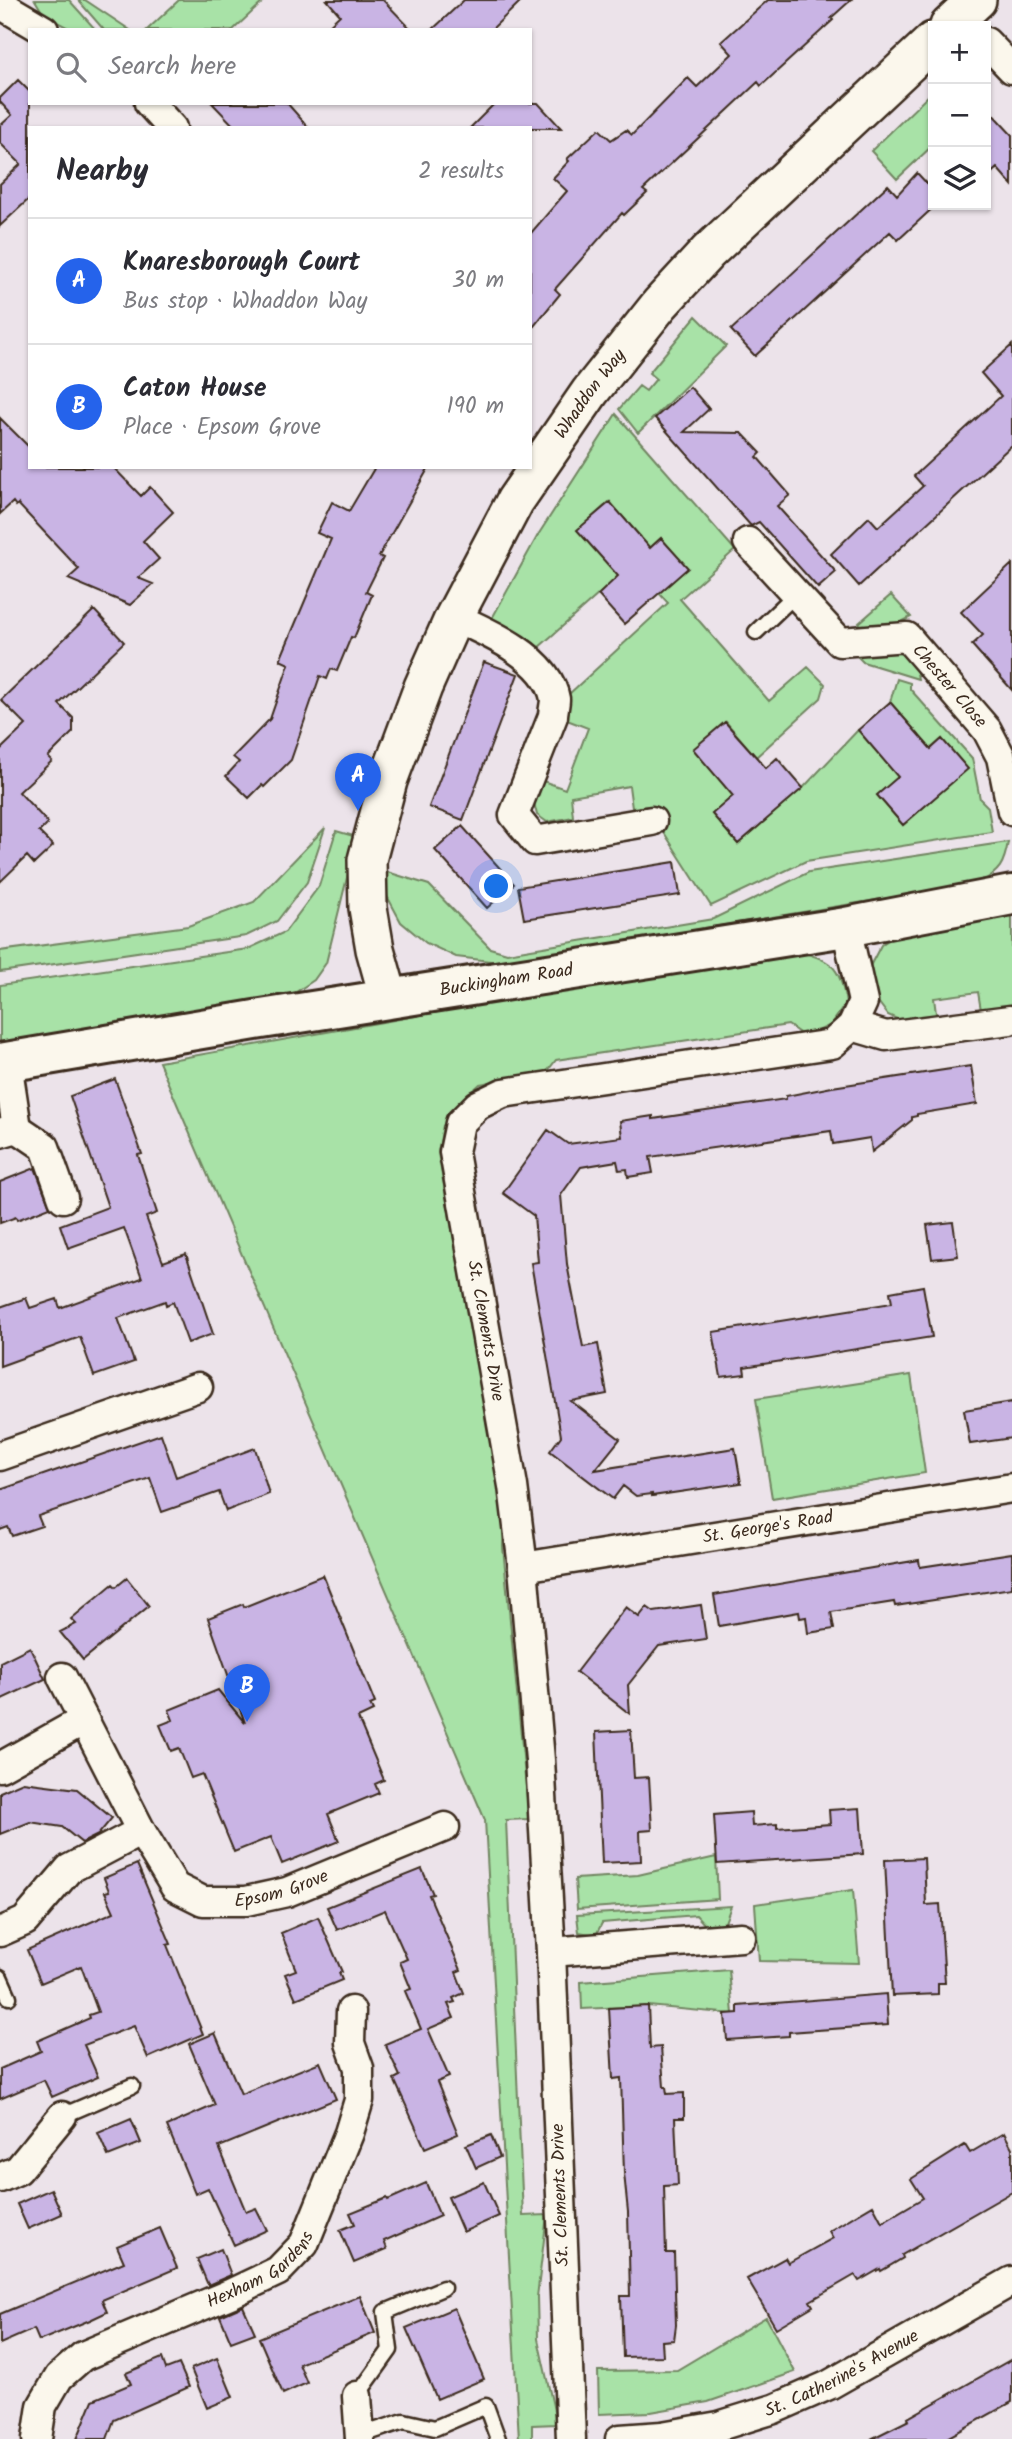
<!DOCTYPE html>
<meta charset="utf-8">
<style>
body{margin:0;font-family:Kalam,sans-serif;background:#f2f2f3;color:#2b2b33}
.controls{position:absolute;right:21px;top:21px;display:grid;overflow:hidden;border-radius:0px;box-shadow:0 2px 5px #0004}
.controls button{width:63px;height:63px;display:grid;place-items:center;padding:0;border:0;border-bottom:2px solid #e1e1e2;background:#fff;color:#2b2b33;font:35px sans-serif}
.you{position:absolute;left:497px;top:887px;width:24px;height:24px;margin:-18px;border:5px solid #fff;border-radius:50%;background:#1a73e8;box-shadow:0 0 0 10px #1a73e833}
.badge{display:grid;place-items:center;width:46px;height:46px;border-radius:50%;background:#2563eb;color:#fff;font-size:23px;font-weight:700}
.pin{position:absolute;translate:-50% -58px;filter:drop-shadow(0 2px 4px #0008)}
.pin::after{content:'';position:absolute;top:37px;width:24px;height:21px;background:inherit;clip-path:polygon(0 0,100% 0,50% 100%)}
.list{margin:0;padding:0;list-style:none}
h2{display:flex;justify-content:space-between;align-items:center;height:91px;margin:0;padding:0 28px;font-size:30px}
h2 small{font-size:23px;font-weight:400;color:#7c7c81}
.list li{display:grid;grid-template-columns:46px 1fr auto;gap:21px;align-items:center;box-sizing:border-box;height:126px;padding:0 28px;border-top:2px solid #e1e1e2}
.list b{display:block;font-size:26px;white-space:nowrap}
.list p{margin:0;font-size:23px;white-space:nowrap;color:#7c7c81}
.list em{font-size:23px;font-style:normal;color:#7c7c81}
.icon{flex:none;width:38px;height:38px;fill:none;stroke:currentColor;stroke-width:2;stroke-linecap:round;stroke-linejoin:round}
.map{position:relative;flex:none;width:1012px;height:2439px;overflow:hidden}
.search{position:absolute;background:#fff;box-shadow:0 2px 5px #0004;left:28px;top:28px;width:504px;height:77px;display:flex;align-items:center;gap:18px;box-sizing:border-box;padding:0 24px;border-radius:0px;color:#7c7c81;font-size:26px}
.panel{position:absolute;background:#fff;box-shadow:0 2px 5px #0004;left:28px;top:126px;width:504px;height:343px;border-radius:0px}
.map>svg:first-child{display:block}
</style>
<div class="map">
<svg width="1012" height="2439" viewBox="0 0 1012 2439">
<rect width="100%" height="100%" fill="#ece3ea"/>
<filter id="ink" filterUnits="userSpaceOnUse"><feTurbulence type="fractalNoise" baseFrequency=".0143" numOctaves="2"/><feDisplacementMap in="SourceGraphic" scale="14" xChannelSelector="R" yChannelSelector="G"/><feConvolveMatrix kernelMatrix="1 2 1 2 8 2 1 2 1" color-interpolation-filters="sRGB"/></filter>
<g filter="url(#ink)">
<path fill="#a8e2a7" stroke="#728662" stroke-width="2" d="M35,0H69L96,30H72L44,15Z
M78,0H85L130,30H104Z
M179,0H265L233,30H147Z
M933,91V145L897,179L871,151Z
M696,316L726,346L638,433L619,409L639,386L646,391L656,379L649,373Z
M616,414L735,550L680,599L769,701L808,667L825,684L821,698L756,757L726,722L694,749L740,790L712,814L738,844L803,788L858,730L889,766L905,771L877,795L903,825L967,769L942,739L915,762L919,735L890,702L897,679L910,683V689L972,758L980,799L988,807L992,832L806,861L711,906L647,806L632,808L629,786L571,796L573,817L547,822L537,815L534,803L543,781L565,789L588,728L567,720L569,694L668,603L659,593L687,568L661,538L635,561L641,537L609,502L578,530L626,570L538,648L490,622L538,535Z
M891,595L911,617L890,628L865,632L859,623Z
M889,649C905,654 916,661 918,679L863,662L856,655L872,650Z
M325,828L307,882L277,921L246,936L0,972V951L188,926L254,902Z
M336,831L357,837L326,963L314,980L290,996L0,1046V985L248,949L285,932L319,886Z
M1008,842C1004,865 1000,871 980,883L499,962L456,957L426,943L401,922L387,896L381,870L429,885L490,948L507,953L713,919L809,872Z
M1012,913V1010L982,1016L978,992L934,998L937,1021L908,1024L888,1015L876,999L870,966L881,945L901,931Z
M790,949C829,960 839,961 846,1003L831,1025L805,1037L788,1025L556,1060L546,1073L480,1084L456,1106L443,1126L438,1153L504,1513L503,1547L529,1819L506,1820L523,2216L547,2215L537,2297L538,2339L557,2424L532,2425V2439H519L485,1820L159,1062Z
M911,1375L925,1473L772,1498L756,1399Z
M716,1857L718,1899L577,1909L575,1879L638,1875Z
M853,1890L859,1963L759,1961L755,1904Z
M731,1906L724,1925L706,1926L696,1915L602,1923L596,1935L579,1932L577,1915Z
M729,1970L733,2014L648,2006L582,2009L581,1982Z
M766,2317L795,2372L708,2402L651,2412L599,2414L598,2371L677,2370Z"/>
<path fill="#c9b4e4" stroke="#3b2a1e" stroke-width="2" d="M327,0H383L412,30H324L340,15Z
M464,0H522L491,30H432Z
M768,0H851L831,18L833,20L761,86L758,82L643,190L647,193L624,215L622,213L555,289L560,294L530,331V234L567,191L553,178L569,161L567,159L599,129L611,140L626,130L632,135L688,78L697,87L732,54L721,42Z
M18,80L30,92V198L0,226V184L21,164L0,143V126L12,115L0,102V98Z
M212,103H287L309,128H236Z
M495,103H538L561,128H470Z
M986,107L1012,135V185L997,168L986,178Z
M917,173L933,190V205H936L898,240L890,232L755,356L731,330L888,185L897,195Z
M1012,345V445L859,586L831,554L869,517L878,527L923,486L914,476L1001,396L981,373Z
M690,387L709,409L684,432L742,433L761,453L757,457L790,495L777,506L836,572L818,588L759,522L751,526L655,418Z
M0,418L30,448V467H113L141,496L150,487L173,512L143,541L159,559L138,578L153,584L130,605L68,579L79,569L18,504L16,506L13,502L0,514Z
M375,467H429L379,556L383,558L366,592L372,595L354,638L351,637L337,671L331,669L327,679L320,676L291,760L264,787L262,785L249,798L226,776L239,762L233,757L270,719L289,664L280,660L331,539L317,533L332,502L349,511Z
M610,502L650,548L661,538L688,568L624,624L598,595L618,576L577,530Z
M1012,564V690L972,645L983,635L961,612Z
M94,610L124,642L59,704L73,718V732L48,757L52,761L19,792L48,823L39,832L53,846L34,864L27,856L0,882V750L26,725L1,700Z
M484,662L518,674L463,820L429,807Z
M890,702L931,749L942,739L968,769L903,825L877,795L898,777L858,730Z
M725,722L766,768L777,758L803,788L738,844L712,814L733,796L693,749Z
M462,826L514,884L487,908L435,850Z
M675,862L680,895L524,919L518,887Z
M971,1066L977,1104L917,1114V1116L912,1117V1120L872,1152L870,1138L833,1144L831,1131L650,1157L653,1173L628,1177L627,1169L619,1170L617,1161L581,1167L561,1195L567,1264L583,1347L598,1344L607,1394L571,1401L620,1439L595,1470L735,1448L741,1483L652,1496V1494L636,1496L623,1486L613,1499L550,1451L561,1436L531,1263L538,1262L534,1216L503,1193L548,1130L568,1144L622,1137L620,1121L653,1116V1119L786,1099V1096L832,1087Z
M115,1079L142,1154L138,1155L157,1213L146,1217L163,1262L186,1254L213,1334L188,1343L173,1302L166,1305L165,1301L118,1318L134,1362L94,1376L80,1337L0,1366V1307L26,1298L30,1308L57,1299L60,1308L142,1278L124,1228L68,1248L60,1225L108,1207L70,1096Z
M35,1168L50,1207L17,1220L16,1217L0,1223V1182Z
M953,1222L958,1256L932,1259L927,1225Z
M923,1286L932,1337L744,1367L745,1374L721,1377L713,1332L892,1303L890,1292Z
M1012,1402V1438L970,1444L964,1410Z
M161,1434L176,1477L255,1448L269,1494L226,1511L219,1492L162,1512L150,1478L38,1516L42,1526L12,1536L8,1527L0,1530V1490Z
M1012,1553V1588L895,1606L894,1602L831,1612L834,1629L808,1633L806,1617L800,1618L799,1612L719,1626L714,1595L919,1560L920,1567Z
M323,1575L375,1703L370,1705L373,1711L358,1718L384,1780L375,1784L379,1793L328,1814L339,1841L282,1864L271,1837L234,1852L202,1774L191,1778L179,1748L171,1751L160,1725L173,1720L169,1710L218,1690L245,1723L208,1618L243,1604L244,1607Z
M127,1578L149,1606L83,1660L60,1632L76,1624L71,1619L113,1584L116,1587Z
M701,1605L706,1639L659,1646L628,1685L630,1714L576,1672L626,1607L639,1617L647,1607L654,1612Z
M30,1647L45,1679L0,1700V1662Z
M631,1730L634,1778L649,1777L652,1830L640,1831L641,1861L602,1863L596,1732Z
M23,1782L77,1789L112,1818L98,1835L82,1843L62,1827L30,1822L0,1834V1792Z
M860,1808L863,1854L717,1864L714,1815L751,1812L752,1826L777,1824V1828L830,1824L829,1810Z
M924,1858L926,1905L940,1904L945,1983H938V1994L892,1996L885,1860Z
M137,1864L171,1944L167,1945L203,2034L148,2058L134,2026L84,2045L98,2077L52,2097L44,2080L0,2099V2069L41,2051L37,2041L90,2018L89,2015L98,2012L81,1966L41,1983L27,1950L114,1912L105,1892L109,1891L104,1878Z
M422,1869L433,1894L429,1895L461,1970L456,1972L464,1993L453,1998L455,2002L448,2004L454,2018L428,2029L449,2077L437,2082L458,2134L425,2148L394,2079L400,2076L385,2044L421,2029L405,1991L411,1989L400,1962L407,1959L385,1910L337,1930L327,1907Z
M318,1917L342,1972L339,1973L342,1980L296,1999L285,1974L296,1970L281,1933Z
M886,1994L888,2025L789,2032V2036L727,2040L725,2014L738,2013V2006Z
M648,2006L650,2048L661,2047L664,2087H666L667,2094L684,2093V2118H675L678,2185L664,2186L666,2253H674L676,2325L674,2340L662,2341L663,2356L623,2357L621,2296H630L628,2212L624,2173L621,2078L613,2079L609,2008Z
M215,2033L241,2094L320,2062L336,2099L219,2147L246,2212L256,2208L267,2230L234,2245L208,2188L195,2194L167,2126L215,2105L189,2044Z
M131,2119L141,2143L108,2156L98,2133Z
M1004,2133L1012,2148V2192L902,2255L903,2258L881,2271L880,2269L859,2281L855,2275L810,2301L813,2306L776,2328L747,2279L785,2258L788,2263L833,2238L829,2231L873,2205L882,2222L923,2198L911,2179L965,2145L970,2153Z
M491,2135L500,2157L476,2168L466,2145Z
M484,2182L499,2216L463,2232L448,2197Z
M426,2183L440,2216L384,2241L387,2249L354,2263L340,2230L355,2224L350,2213L387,2198L388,2200Z
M51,2189L62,2214L28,2229L17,2204Z
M160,2228L177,2268L102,2300L107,2312L90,2320L39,2341L34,2329L0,2344V2314L124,2262L117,2246Z
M221,2249L231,2275L208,2285L197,2259Z
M360,2296L375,2333L299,2364L307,2383L283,2394L259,2338Z
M243,2306L255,2333L231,2342L220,2316Z
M454,2308L484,2379L437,2399L406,2328Z
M162,2358L166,2369L179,2364L189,2387L114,2420L107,2439H77L93,2400L131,2384L126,2373Z
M217,2358L233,2397L207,2408L191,2369Z
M1012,2359V2402L945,2439H871L909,2420L908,2418Z"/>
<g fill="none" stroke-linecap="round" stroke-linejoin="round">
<g stroke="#3b2a1e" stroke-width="19">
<path id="service" d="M756,632L796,594
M0,1977L9,1997
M62,2116L132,2086
M357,2396L390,2350L385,2312L443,2288
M359,2436L404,2421L435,2428L486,2406L498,2439"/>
</g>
<g stroke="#3b2a1e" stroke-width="33">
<g id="minor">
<path d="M0,4L44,30"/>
<path d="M986,42L1012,69"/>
<path d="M149,103L172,128"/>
<path id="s1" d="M748,542L840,642L907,637L987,730L1001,757L1012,811"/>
<path d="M454,617C488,632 548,658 555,699C555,704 553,711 553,716L514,815L535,841L652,821"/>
<path d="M852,1026L886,1036L1010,1020"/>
<path d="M17,1128L45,1147L63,1198"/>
<path d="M0,1133L17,1128L7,1062"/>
<path d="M0,1456L198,1387"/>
<path id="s2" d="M523,1567L1012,1488"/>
<path d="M0,1767L84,1720"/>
<path id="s3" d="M141,1831L175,1887L203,1901H246L287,1892L445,1827"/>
<path d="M0,1932L25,1921L69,1869L141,1831L62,1677"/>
<path d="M551,1952L741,1937"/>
<path d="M0,2178L18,2170L62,2116"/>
<path d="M357,2396L360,2439"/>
<path id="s4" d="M37,2439L42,2406L59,2377L83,2356L232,2293L278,2271L304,2244L349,2133L359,2100V2068L350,2043L351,2011"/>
<path d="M571,2439L551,1952L540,1760L523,1567L513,1486L454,1152L460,1123L478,1105L503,1093L832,1044L852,1026L863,1002L846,927"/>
<path id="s5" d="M620,2439L662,2436L719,2426L774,2409L829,2385L1012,2281"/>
</g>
</g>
<g stroke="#3b2a1e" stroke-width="42">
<g id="tertiary">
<path d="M949,26L977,0"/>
<path id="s6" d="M389,999L375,949L368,908L367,860L388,781L423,687L454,617L515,501L590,392L660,304L708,252L933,41"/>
</g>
</g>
<g stroke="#3b2a1e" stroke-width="44">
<g id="secondary">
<path id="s7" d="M0,1063L255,1020L846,927L1012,895"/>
</g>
</g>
<use href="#service" stroke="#fbf7ec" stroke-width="14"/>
<use href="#minor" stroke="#fbf7ec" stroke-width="28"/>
<use href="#tertiary" stroke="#fbf7ec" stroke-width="37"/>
<use href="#secondary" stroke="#fbf7ec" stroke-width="38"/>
</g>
</g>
<g text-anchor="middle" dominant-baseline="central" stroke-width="5" stroke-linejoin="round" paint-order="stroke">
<g font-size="18" fill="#3b2a1e" stroke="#fbf7ec">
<text stroke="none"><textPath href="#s6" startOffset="662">Whaddon Way</textPath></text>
<text stroke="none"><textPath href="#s1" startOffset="268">Chester Close</textPath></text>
<text stroke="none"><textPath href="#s7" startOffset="513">Buckingham Road</textPath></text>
<text transform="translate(485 1331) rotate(80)">St. Clements Drive</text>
<text stroke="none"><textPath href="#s2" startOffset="248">St. George's Road</textPath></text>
<text stroke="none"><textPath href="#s3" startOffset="177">Epsom Grove</textPath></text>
<text transform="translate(561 2195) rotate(-92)">St. Clements Drive</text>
<text stroke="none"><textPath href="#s4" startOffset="298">Hexham Gardens</textPath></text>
<text stroke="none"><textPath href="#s5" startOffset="234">St. Catherine's Avenue</textPath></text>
</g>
</g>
</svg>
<div class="controls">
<button>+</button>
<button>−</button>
<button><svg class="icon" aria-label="layers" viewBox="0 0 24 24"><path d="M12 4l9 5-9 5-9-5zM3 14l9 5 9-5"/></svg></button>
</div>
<div class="you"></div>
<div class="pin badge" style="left:358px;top:811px">A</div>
<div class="pin badge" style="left:247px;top:1722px">B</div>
<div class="search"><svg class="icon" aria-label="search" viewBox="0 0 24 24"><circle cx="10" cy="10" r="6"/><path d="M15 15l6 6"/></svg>Search here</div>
<section class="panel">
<h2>Nearby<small>2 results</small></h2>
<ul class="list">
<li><span class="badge">A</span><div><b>Knaresborough Court</b><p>Bus stop · Whaddon Way</p></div><em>30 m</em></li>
<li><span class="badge">B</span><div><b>Caton House</b><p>Place · Epsom Grove</p></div><em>190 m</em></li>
</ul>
</section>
</div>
